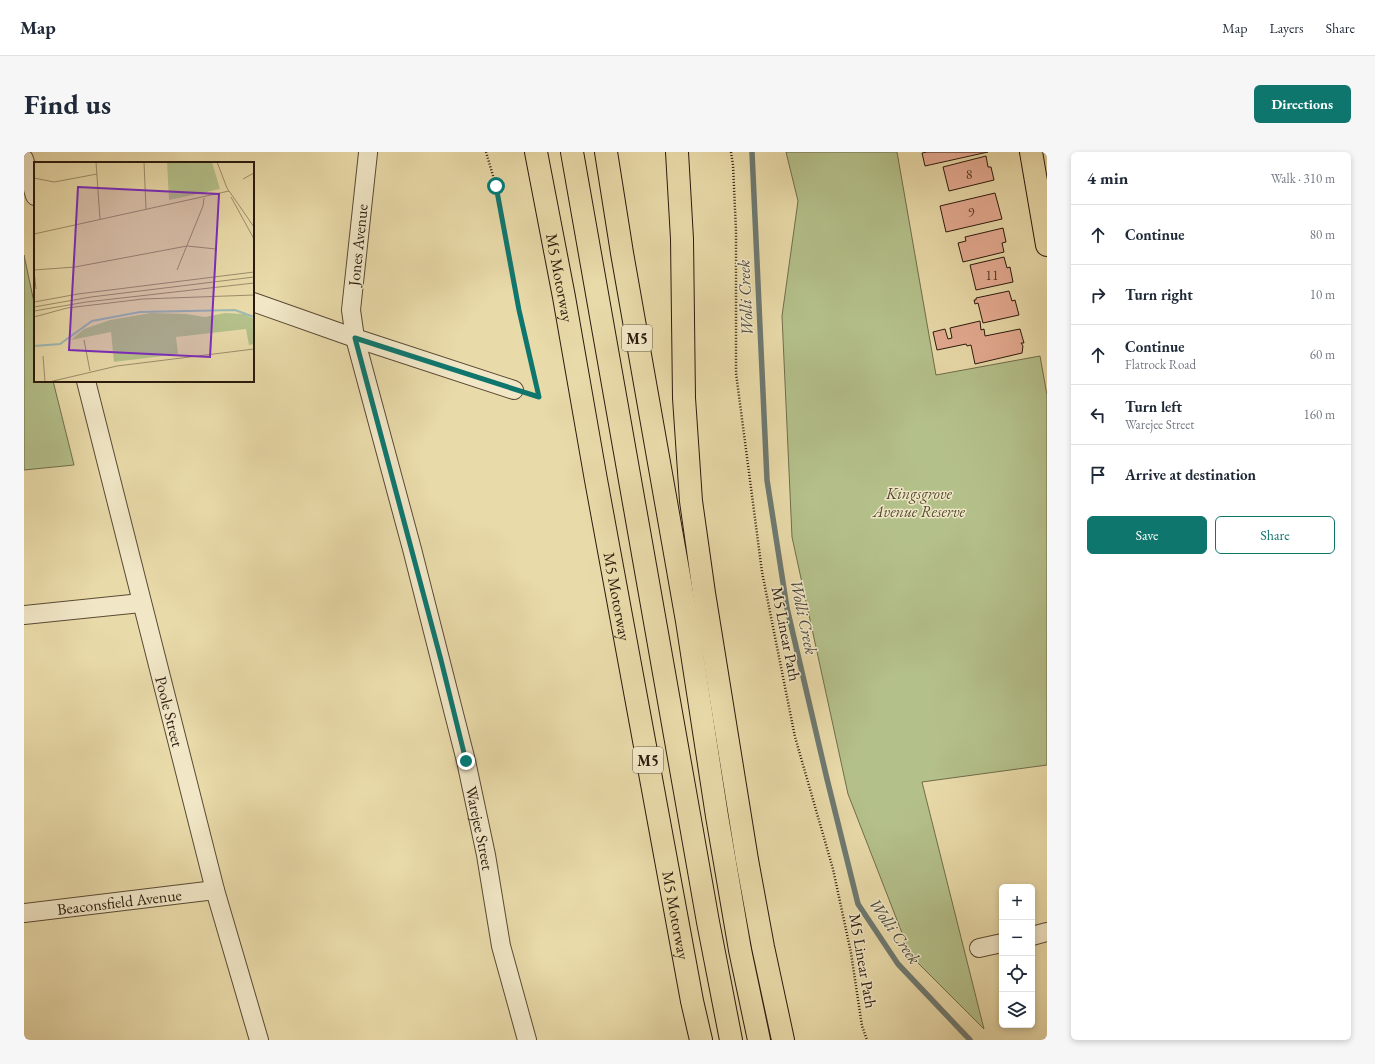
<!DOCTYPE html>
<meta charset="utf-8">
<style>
body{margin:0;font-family:"EB Garamond",serif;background:#f6f6f7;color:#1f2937}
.controls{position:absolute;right:12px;bottom:12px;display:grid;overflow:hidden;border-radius:6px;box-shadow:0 2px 6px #0003}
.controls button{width:36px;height:36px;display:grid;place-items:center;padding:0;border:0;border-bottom:1px solid #e0e1e3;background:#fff;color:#1f2937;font:20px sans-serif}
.stop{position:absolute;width:12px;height:12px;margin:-9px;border:3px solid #0f766e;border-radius:50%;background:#fff}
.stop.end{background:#0f766e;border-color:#fff;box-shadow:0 1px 4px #0008}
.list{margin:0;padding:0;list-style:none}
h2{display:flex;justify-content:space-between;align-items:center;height:52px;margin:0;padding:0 16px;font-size:17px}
h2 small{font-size:13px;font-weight:400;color:#747a83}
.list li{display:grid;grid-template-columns:26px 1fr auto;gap:12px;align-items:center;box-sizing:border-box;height:60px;padding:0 16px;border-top:1px solid #e0e1e3}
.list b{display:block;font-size:15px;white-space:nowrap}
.list p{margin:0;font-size:13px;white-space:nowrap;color:#747a83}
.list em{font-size:13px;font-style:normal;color:#747a83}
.actions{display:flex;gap:8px;padding:12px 16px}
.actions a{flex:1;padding:9px 0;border:1px solid #0f766e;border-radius:6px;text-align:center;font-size:14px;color:#0f766e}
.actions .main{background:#0f766e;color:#fff}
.icon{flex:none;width:22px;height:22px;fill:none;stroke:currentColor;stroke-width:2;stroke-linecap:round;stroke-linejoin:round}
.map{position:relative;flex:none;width:1023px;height:888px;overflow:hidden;border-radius:6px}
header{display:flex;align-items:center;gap:24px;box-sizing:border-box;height:56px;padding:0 20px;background:#fff;border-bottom:1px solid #e0e1e3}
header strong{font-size:19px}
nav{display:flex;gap:22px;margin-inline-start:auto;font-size:14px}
.intro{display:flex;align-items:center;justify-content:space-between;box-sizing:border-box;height:96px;padding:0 24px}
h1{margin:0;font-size:28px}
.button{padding:10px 18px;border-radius:6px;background:#0f766e;color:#fff;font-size:14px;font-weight:700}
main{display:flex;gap:24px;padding:0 24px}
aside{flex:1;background:#fff;border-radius:6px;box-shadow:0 2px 6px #0003}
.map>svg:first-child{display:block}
</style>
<header>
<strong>Map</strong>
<nav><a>Map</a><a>Layers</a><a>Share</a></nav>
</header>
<div class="intro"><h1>Find us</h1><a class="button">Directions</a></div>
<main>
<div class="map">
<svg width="1023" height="888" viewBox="0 0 1023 888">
<rect width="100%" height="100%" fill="#e9daa9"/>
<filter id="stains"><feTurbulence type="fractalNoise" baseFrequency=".005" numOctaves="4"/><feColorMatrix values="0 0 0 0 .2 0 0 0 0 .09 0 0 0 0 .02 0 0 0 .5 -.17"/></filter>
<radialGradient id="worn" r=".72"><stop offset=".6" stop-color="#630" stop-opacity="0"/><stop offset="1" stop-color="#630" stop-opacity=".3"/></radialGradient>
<path fill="#b4c08a" stroke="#6f6d4c" d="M762,0H873L912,223L1016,204L1023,243V613L898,630L960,877L887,804L824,642L768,385L758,164L774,49Z
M0,103L11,155V229H29L50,313L0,318Z"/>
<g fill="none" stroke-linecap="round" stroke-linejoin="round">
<path stroke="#6e7971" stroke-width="5.5" d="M728,0L743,328L763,456L803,627L834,752L874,812L946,888"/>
</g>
<path fill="#e5ab92" stroke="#2a1a0d" d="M903,0H964L901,14L898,1Z
M962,4L964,15H967L970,28L925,39L919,15Z
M971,41L978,67L922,80L916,54Z
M979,76L982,90L978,91L980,100L939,110L934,91L942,89L941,85Z
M980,105L983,116L986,115L989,130L952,138L946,113Z
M985,139L988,149L991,148L995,163L959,171L954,151L951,152L950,148H952V146Z
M956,169L957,178L960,177L961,184L996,177L1000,191H997L999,194L998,201L951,212L947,193L943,194L942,192L913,198L909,180L921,177L924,187L928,186L926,176Z"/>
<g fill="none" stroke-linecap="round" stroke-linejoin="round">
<g stroke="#5a4a34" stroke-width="20">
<g id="minor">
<path id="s1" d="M344,1L327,158L331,186L388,397L442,609L462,703L477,794L503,888"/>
<path d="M0,7L11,44"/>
<path d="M229,150L331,186L490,238"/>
<path id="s2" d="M62,229L191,738L235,888"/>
<path d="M0,463L117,451"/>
<path id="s3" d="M0,761L191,738"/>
<path d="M1008,784L1023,780"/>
<path d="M955,796L978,791"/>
</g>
</g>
<g stroke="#2a1a0d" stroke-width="24">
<path id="major" d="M1007,0L1023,93"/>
</g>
<g stroke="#2a1a0d" stroke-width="24">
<g id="highway">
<path id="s4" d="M512,0L540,145L572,328L668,849L677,888"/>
<path d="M548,0L684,770L707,888"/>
<path d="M582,0L598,101L663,469L693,664L716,798L735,888"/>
<path d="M653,0L658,87L660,246L667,349L680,441L723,708L739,795L759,888"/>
</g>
</g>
<path stroke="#2a1a0d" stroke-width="2.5" stroke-dasharray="1 2" stroke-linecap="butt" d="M462,0L472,34L495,158L515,245L506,242
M707,0L709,13L712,79V221L738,420L771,585L809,717L827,801L838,874L843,888"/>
<use href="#minor" stroke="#f1e7c7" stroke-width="18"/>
<use href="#major" stroke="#e9daa9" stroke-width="22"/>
<use href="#highway" stroke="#e9daa9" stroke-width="22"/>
</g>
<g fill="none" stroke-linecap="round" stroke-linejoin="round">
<path stroke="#0f766e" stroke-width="5" d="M442,609L417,508L331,186L515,245L495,158L472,34"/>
</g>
<g text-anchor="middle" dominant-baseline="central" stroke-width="3" stroke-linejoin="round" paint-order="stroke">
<g font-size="14" fill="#593e2e">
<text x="945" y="22">8</text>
<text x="947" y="60">9</text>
<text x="968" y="123">11</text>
</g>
<g fill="#f1e7c7" stroke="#665845" stroke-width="1">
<rect x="598" y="173" width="30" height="26" rx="3"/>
<rect x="609" y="595" width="30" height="26" rx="3"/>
</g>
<g font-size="15" font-weight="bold" fill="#2a1a0d">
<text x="613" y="186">M5</text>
<text x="624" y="608">M5</text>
</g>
<g font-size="16" fill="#2a1a0d" stroke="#f1e7c7">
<text transform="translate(334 93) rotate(-84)">Jones Avenue</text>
<text stroke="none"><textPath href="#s4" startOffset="128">M5 Motorway</textPath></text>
<text stroke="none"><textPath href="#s4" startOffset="452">M5 Motorway</textPath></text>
<text transform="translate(762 482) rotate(79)">M5 Linear Path</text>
<text stroke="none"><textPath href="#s2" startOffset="341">Poole Street</textPath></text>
<text stroke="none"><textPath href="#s1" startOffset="692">Warejee Street</textPath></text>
<text stroke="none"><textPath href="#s3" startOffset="96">Beaconsfield Avenue</textPath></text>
<text stroke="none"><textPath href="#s4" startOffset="776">M5 Motorway</textPath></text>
<text transform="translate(839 809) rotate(80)">M5 Linear Path</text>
</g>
<g font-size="16" font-style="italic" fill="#534c32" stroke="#f1e7c7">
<text x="895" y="341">Kingsgrove<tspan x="895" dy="18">Avenue Reserve</tspan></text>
</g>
<g font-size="17" font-style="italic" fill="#4c493f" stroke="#f1e7c7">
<text transform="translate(721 146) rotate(-93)">Wolli Creek</text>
<text transform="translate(780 465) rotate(78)">Wolli Creek</text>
<text transform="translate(871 779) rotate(55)">Wolli Creek</text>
</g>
</g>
<g transform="translate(10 10)">
<rect width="220" height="220" fill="#e9daa9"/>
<path d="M133,0H178L186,27L135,38ZM117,151L152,152L171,155L191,151L210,152L220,157V182L215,183L212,167L142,175L144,192L80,200L77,170L37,178L50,167L76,158Z" fill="#b4c08a"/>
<path fill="none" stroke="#9bb8b3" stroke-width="2" d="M0,184L26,182L58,159L106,150L201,148L220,155"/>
<path fill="none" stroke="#9d8d6b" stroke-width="1" d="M62,0L66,57M110,0L112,47M183,0L193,26L220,65M0,16L20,20L63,12M209,17L220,11M197,35L220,77M0,72L195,29M0,108L41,105L153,84L182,87M0,108L2,127M143,108L169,44L170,36M0,140L44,132L220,110M0,145L57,135L220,115M0,149L52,140L220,121M0,155L33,146L109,137L220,133M50,178L56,209M9,194L11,220M15,220L83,204L220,187"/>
<path fill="#7b2cbf" fill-opacity="0.15" stroke="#7b2cbf" stroke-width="2" d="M44,25L185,32L176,195L35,188Z"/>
<rect width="220" height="220" fill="none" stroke="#2a1a0d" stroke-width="2"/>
</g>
<rect width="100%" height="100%" filter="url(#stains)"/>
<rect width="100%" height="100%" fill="url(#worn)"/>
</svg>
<div class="controls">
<button>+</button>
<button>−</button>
<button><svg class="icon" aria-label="locate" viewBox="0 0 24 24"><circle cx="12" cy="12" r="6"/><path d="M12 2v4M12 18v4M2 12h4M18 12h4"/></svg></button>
<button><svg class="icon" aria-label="layers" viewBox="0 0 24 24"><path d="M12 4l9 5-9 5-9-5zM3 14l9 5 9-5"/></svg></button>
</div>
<div class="stop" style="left:472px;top:34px"></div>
<div class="stop end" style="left:442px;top:609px"></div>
</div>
<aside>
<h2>4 min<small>Walk · 310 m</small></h2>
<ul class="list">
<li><svg class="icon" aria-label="ahead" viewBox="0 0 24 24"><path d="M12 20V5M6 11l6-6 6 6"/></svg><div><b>Continue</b></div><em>80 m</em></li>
<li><svg class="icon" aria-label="right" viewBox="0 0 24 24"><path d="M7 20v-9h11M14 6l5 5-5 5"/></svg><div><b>Turn right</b></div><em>10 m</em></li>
<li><svg class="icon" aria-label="ahead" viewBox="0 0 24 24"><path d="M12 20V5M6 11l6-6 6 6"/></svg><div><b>Continue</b><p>Flatrock Road</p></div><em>60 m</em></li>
<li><svg class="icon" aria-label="left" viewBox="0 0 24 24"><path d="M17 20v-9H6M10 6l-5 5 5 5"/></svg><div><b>Turn left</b><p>Warejee Street</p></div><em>160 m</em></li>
<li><svg class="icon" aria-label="arrive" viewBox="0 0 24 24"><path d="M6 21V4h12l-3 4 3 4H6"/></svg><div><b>Arrive at destination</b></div></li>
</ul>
<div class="actions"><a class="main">Save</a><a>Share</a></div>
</aside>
</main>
